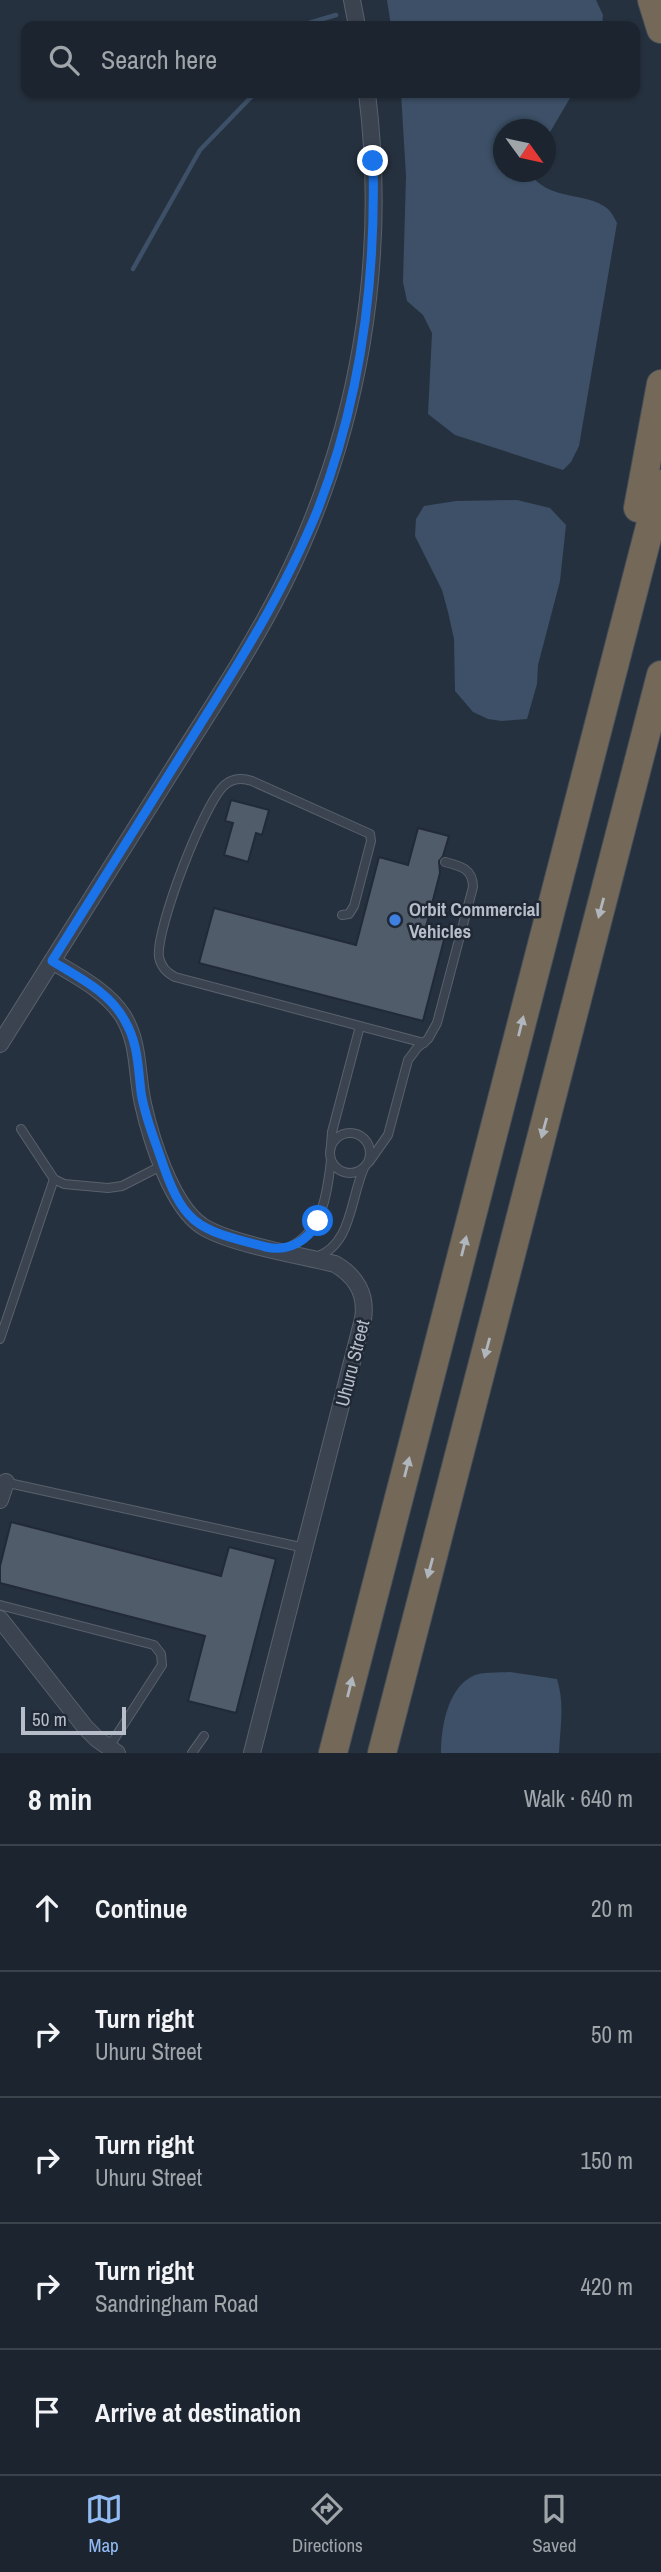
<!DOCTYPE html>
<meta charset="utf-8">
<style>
body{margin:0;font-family:"Archivo Narrow",sans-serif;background:#252d37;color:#f1f3f6}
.compass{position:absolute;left:493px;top:119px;width:63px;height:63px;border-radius:50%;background:#1c252f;box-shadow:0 2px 5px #0004;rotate:123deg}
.scale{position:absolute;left:21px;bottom:18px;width:105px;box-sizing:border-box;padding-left:7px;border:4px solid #b7bec9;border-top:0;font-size:19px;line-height:24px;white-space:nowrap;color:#b7bec9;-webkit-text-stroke:5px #1f2834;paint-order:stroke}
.stop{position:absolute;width:21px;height:21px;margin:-16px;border:5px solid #1a73e8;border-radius:50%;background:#fff}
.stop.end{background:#1a73e8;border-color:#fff;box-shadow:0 2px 7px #0008}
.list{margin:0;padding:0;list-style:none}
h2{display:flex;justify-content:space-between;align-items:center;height:91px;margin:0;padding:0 28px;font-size:30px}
h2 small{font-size:23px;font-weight:400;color:#a0a5aa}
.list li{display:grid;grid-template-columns:46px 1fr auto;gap:21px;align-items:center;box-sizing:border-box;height:126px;padding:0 28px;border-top:2px solid #3a424b}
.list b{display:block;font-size:26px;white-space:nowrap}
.list p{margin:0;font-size:23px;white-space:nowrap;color:#a0a5aa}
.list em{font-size:23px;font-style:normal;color:#a0a5aa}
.icon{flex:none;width:38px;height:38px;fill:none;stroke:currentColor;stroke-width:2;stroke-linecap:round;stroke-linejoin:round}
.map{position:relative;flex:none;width:661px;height:1753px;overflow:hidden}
.search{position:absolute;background:#1c252f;box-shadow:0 2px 5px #0004;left:21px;right:21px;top:21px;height:77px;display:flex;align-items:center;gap:18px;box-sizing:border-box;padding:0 24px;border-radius:14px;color:#a0a5aa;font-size:26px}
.sheet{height:721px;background:#1c252f}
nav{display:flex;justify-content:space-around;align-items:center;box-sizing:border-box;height:98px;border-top:2px solid #3a424b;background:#1c252f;font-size:19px;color:#a0a5aa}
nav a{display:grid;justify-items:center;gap:4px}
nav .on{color:#92baf3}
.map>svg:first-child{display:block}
</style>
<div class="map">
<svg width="661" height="1753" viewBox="0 0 661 1753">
<rect width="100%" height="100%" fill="#26313f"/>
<path fill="#3d5067" d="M387,0H596L603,15L602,26H391Z
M401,93H573L546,139V130H504V172H529C548,202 587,191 608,209C612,213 615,219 617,223L579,446L571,462L563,470L455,435L428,414L432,333L423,315L407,301L403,282L406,176Z
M517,500L550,508L566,525L560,581L538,665L537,684L527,719L502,721L488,719L473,712L455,691L454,639L448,612L442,590L415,536L416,519L424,506L456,501Z
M510,1672L557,1679C565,1704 560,1728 559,1753H441C441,1729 447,1690 471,1677C481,1671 499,1673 510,1672Z"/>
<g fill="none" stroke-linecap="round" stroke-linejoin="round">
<path stroke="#3d5067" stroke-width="4.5" d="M299,26L336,15
M133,269L200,150L255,93"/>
</g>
<path fill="#505c6a" stroke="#212a36" stroke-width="2" d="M231,800L269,810L262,835L256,833L248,862L224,855L233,823L225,821Z
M418,828L449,836L443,856L439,861L440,873L425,931L445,936L423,1021L199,963L214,908L356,945L379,857L408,865Z
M11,1522L221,1576L229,1547L276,1559L236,1713L188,1701L205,1636L0,1583V1566Z"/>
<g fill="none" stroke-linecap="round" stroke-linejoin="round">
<g stroke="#58616c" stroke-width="10">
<path id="lane" d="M342,915L349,914L354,906L371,841L370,834L252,781C243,778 234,778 226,784C205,799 155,931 159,957C161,967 167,973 175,977L424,1043
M21,1129L54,1179L64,1184L108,1188L122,1186L163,1165
M330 1153a20 20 0 1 1 40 0a20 20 0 1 1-40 0Z
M331,1145L332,1132L360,1026
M369,1162L388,1135L408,1060L417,1048L428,1039L437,1023L473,887C473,869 461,866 445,862
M282,1250C322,1237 327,1196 331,1160
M316,1257C352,1245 350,1199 364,1168
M0,1339L54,1179
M4,1482L305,1548
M0,1605L154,1645L161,1654L162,1665L109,1747
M192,1753L204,1736"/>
</g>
<g stroke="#58616c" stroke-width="18">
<path id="street" d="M352,0L357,26
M52,961C77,976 107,991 123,1016C140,1044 136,1073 143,1104C151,1139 171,1205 202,1226C230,1244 299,1255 335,1264C356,1276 367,1295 363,1319L252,1753
M0,1044C55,956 110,868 166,780C206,716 249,653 283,585C359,433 388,262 367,93
M0,1500L6,1482
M0,1619L85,1727L97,1739L117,1753"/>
</g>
<g stroke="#454e59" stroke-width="30">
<path id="highway" d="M652,0L661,29
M638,508L661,384
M333,1753L661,484
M382,1753L661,675"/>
</g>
<use href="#lane" stroke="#3a434f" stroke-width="8"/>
<use href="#street" stroke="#3a434f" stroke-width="16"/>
<use href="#highway" stroke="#746958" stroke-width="28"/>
</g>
<defs><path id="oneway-solid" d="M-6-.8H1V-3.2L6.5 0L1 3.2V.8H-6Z" transform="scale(1.75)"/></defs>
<g fill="#b0b6be">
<use href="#oneway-solid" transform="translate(601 908) rotate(105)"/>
<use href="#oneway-solid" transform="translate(521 1026) rotate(-76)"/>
<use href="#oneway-solid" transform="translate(544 1128) rotate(105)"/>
<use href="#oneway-solid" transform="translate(464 1246) rotate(-76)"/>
<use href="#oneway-solid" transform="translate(487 1348) rotate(105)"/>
<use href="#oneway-solid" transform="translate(407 1467) rotate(-76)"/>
<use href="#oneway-solid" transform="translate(430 1568) rotate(105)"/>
<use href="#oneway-solid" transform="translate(350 1687) rotate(-76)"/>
</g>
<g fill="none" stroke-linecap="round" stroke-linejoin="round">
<path stroke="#1a73e8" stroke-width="9" d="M318,1221C308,1242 287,1252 266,1247C194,1229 183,1225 159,1153C152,1133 144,1113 141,1092C138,1067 138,1043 125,1021C110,992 78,977 52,961C99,886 146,811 193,736C239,663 285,590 318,509C361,398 376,279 373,161"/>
</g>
<circle fill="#3f7fe0" stroke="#1f2834" stroke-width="2.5" cx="395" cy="920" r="7"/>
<g text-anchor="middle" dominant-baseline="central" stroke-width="5" stroke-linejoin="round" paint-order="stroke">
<g font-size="19" font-weight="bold" fill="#b7bec9" stroke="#1f2834" text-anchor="start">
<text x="409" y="909">Orbit Commercial<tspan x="409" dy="22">Vehicles</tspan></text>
</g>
<g font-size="19" fill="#b7bec9" stroke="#1f2834">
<text transform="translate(352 1363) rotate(-76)">Uhuru Street</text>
</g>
</g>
</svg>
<svg class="compass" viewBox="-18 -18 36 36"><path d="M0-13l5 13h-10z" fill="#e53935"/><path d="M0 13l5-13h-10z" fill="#a0a5aa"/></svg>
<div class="scale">50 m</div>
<div class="stop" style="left:318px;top:1221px"></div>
<div class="stop end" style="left:373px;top:161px"></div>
<div class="search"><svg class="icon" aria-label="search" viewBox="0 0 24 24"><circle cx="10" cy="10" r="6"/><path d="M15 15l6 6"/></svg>Search here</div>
</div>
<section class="sheet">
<h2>8 min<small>Walk · 640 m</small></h2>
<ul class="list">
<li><svg class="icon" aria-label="ahead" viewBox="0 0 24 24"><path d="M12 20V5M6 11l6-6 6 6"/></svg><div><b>Continue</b></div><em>20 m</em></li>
<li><svg class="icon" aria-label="right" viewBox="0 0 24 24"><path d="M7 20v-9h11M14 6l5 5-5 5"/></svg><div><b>Turn right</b><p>Uhuru Street</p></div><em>50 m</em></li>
<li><svg class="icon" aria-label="right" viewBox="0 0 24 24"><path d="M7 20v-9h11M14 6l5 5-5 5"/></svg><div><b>Turn right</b><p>Uhuru Street</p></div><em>150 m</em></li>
<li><svg class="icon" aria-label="right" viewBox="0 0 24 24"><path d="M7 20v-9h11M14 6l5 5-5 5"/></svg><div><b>Turn right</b><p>Sandringham Road</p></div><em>420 m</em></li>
<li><svg class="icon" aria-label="arrive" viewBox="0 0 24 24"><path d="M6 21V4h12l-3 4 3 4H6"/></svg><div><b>Arrive at destination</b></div></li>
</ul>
</section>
<nav>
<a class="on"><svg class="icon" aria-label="map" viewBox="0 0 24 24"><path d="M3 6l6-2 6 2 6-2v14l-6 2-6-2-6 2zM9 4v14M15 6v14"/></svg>Map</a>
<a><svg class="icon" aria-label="directions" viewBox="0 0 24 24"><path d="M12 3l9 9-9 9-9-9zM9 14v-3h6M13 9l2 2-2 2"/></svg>Directions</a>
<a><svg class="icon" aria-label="saved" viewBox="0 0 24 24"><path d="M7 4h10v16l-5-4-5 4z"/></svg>Saved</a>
</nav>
